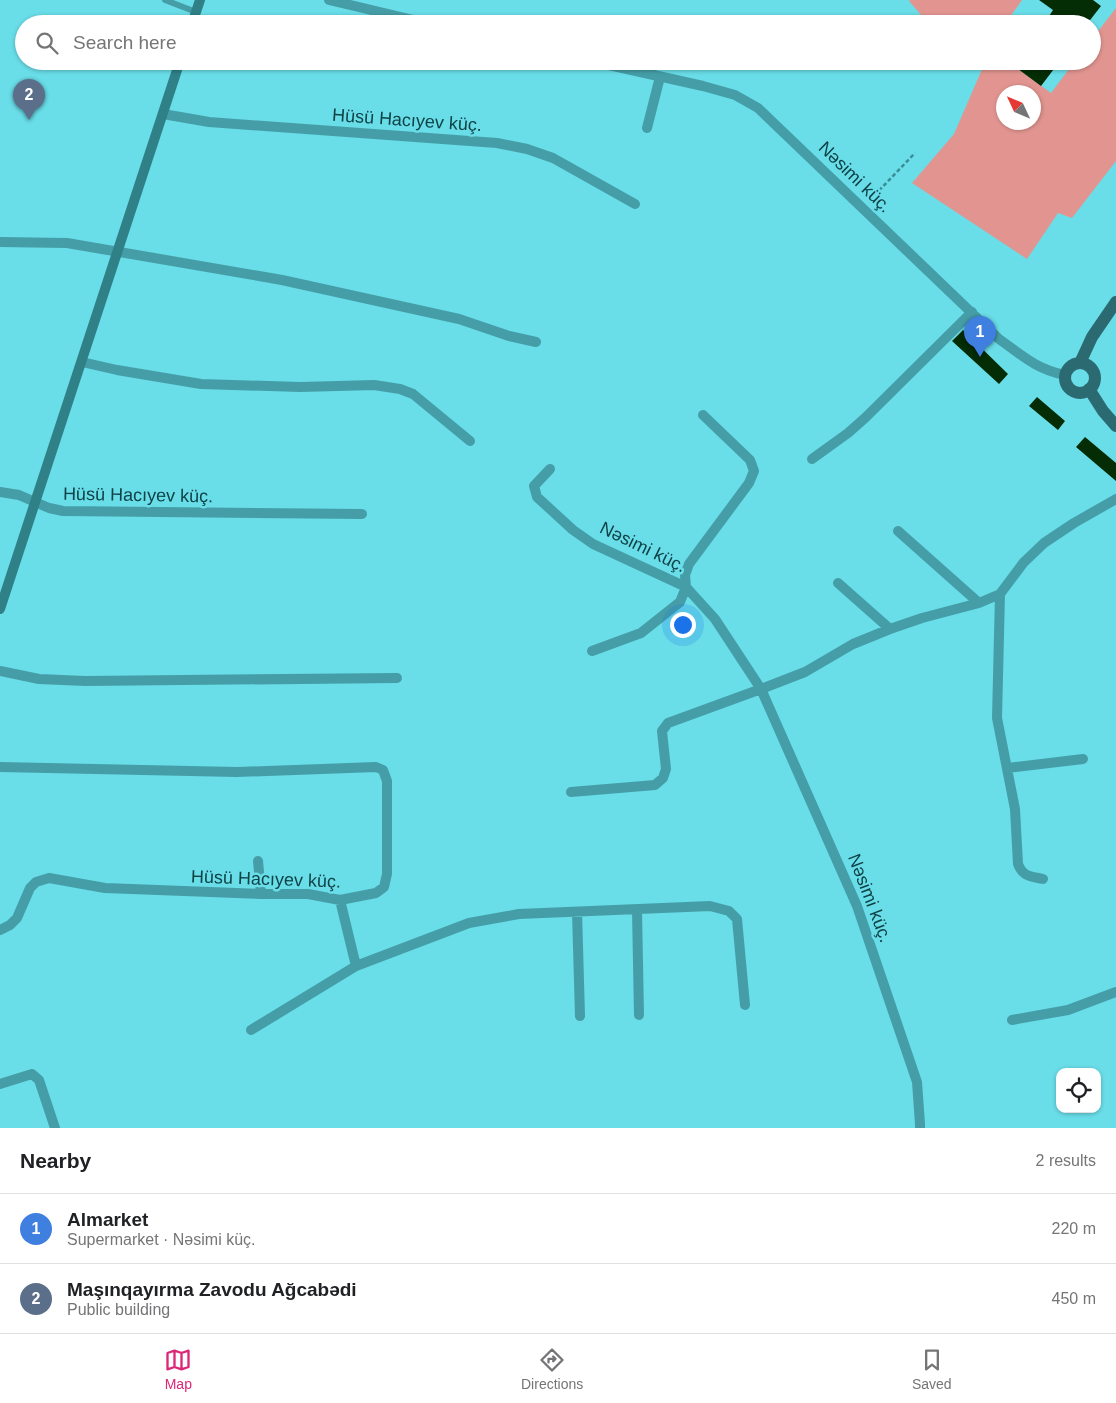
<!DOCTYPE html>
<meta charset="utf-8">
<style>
body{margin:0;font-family:Arial,sans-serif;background:#f6f6f6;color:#202124}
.controls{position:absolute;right:15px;bottom:15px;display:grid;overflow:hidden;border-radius:10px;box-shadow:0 1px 4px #0004}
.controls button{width:45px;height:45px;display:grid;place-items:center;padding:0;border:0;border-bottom:1px solid #e0e0e0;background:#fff;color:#202124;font:25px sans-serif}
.compass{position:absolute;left:996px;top:85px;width:45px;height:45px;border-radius:50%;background:#fff;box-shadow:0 1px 4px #0004;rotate:314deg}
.you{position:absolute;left:682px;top:624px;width:18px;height:18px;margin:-12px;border:4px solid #fff;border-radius:50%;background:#1a73e8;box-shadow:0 0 0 8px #1a73e833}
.badge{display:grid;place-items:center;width:32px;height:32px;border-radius:50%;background:#db2777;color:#fff;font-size:16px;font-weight:700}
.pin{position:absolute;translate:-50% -41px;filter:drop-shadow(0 1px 2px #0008)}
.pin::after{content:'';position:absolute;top:26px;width:18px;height:15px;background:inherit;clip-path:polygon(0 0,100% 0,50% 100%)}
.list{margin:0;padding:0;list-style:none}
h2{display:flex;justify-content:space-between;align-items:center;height:65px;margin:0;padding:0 20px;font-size:21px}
h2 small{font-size:16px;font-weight:400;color:#757577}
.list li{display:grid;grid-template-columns:32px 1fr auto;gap:15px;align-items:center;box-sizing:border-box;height:70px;padding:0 20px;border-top:1px solid #e0e0e0}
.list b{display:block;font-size:19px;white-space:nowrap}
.list p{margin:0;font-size:16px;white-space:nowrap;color:#757577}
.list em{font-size:16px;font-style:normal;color:#757577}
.icon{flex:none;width:28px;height:28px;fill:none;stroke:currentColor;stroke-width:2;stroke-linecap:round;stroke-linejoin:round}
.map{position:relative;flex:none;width:1116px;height:1128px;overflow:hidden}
.search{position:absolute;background:#fff;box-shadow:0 1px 4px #0004;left:15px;right:15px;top:15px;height:55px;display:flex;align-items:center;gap:12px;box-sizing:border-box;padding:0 18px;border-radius:28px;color:#757577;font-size:19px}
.sheet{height:205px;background:#fff}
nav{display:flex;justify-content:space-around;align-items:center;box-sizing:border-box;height:70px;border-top:1px solid #e0e0e0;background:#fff;font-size:14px;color:#757577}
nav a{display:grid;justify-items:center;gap:2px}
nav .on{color:#db2777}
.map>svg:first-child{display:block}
</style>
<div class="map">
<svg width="1116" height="1128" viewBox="0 0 1116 1128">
<rect width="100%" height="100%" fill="#69dde8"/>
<path fill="#e29590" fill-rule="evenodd" d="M910,0H1022L1005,24H929L909,1Z
M1116,8V161L1072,218L1058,213L1027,259L912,183L954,134L983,67L976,61H1007L1051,93L1075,61H1092V39ZM1004,92H1034V122H1004Z"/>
<path fill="#042c05" d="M1039,0H1093L1101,6L1087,24H1044L1053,10Z
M1007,61H1060L1041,86Z
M963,330L1008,374L999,384L952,341Z
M1037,397L1065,421L1058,430L1029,406Z
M1085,437L1116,463V481L1076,447Z"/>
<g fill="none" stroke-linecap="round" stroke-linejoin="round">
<path stroke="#3a8d94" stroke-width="2.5" stroke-dasharray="4 2.5" stroke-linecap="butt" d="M870,200L915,153"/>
<path stroke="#459ea7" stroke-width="6" d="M165,0L196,12"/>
<path stroke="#459ea7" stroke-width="10" d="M163,114L209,122L497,143L527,149L553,158L635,204
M647,128L660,77
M0,242L67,243L282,280L459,319L509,336L536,342
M82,362L117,370L201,384L300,387L374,385L400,389L413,394L470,441
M812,459L848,433L865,418L972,312
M550,469L534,486L537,497L573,530L593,544L686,587L715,619L761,689L857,906L917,1082L920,1124V1128
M35,502L49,508L63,511L362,514
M898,531L979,603
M838,583L890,629
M1000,594L997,718L1015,809L1018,864C1023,877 1030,876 1043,879
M592,651L641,633L680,602L686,587L685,575L689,564L749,483L754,471L750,460L703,415
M0,671L39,679L85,681L397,678
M0,767L237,772L376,767L383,770L387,781V874L384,887L376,893L340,900L308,894H261L105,888L49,878L36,882L30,888L17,918L10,925L0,930
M1007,768L1083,759
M571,792L655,785L663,778L666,769L662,731L668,723L761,689L805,672L853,644L890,629L922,618L979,603L1000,594L1024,562L1044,543L1074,523L1116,499
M258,861L261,894
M340,900L356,966
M637,910L639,1015
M577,912L580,1016
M1012,1020L1068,1010L1116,992
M251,1030L356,966L469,923L519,914L710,906L729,911L737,919L745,1005
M0,1084L32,1074L39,1080L55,1128"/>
<path stroke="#459ea7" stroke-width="10" d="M329,0L430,24
M591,61L703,86L735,95L758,108L999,339C1023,356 1036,369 1065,375
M0,492L19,495L35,502"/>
<path stroke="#308088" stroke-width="10" d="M192,24L200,0
M0,609L180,61"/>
<path stroke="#2b6a70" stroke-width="12" d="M1080,363L1092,337L1116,302
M1065 378a15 15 0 1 1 30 0a15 15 0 1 1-30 0Z
M1089,389L1103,411L1116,426"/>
</g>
<g text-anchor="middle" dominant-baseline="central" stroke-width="5" stroke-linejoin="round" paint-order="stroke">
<g font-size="18" fill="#0f4347" stroke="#69dde8">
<text transform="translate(407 120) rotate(4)">Hüsü Hacıyev küç.</text>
<text transform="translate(855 177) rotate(44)">Nəsimi küç.</text>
<text transform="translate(138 495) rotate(1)">Hüsü Hacıyev küç.</text>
<text transform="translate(643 547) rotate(26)">Nəsimi küç.</text>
<text transform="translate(266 879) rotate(2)">Hüsü Hacıyev küç.</text>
<text transform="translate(870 898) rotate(69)">Nəsimi küç.</text>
</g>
</g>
</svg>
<div class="controls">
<button><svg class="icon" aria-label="locate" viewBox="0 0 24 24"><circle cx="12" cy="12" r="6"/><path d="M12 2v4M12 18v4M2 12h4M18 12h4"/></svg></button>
</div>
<svg class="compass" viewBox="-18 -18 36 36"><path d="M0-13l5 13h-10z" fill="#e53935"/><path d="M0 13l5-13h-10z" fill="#757577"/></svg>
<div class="you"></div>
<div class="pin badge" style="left:980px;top:357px;background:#3f7fe0">1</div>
<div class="pin badge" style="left:29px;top:120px;background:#5c6f8a">2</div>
<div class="search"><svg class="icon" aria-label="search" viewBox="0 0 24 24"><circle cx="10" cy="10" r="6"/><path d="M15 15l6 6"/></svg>Search here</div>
</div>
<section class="sheet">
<h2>Nearby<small>2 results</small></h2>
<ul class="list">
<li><span class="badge" style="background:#3f7fe0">1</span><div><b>Almarket</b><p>Supermarket · Nəsimi küç.</p></div><em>220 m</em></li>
<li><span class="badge" style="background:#5c6f8a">2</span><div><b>Maşınqayırma Zavodu Ağcabədi</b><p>Public building</p></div><em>450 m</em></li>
</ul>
</section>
<nav>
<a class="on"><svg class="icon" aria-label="map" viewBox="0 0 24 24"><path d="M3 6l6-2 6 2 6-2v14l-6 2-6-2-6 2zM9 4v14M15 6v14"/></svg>Map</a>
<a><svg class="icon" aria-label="directions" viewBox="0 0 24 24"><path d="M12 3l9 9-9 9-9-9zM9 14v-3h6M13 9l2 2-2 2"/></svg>Directions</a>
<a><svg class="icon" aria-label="saved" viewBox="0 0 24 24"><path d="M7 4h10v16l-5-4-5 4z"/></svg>Saved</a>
</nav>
